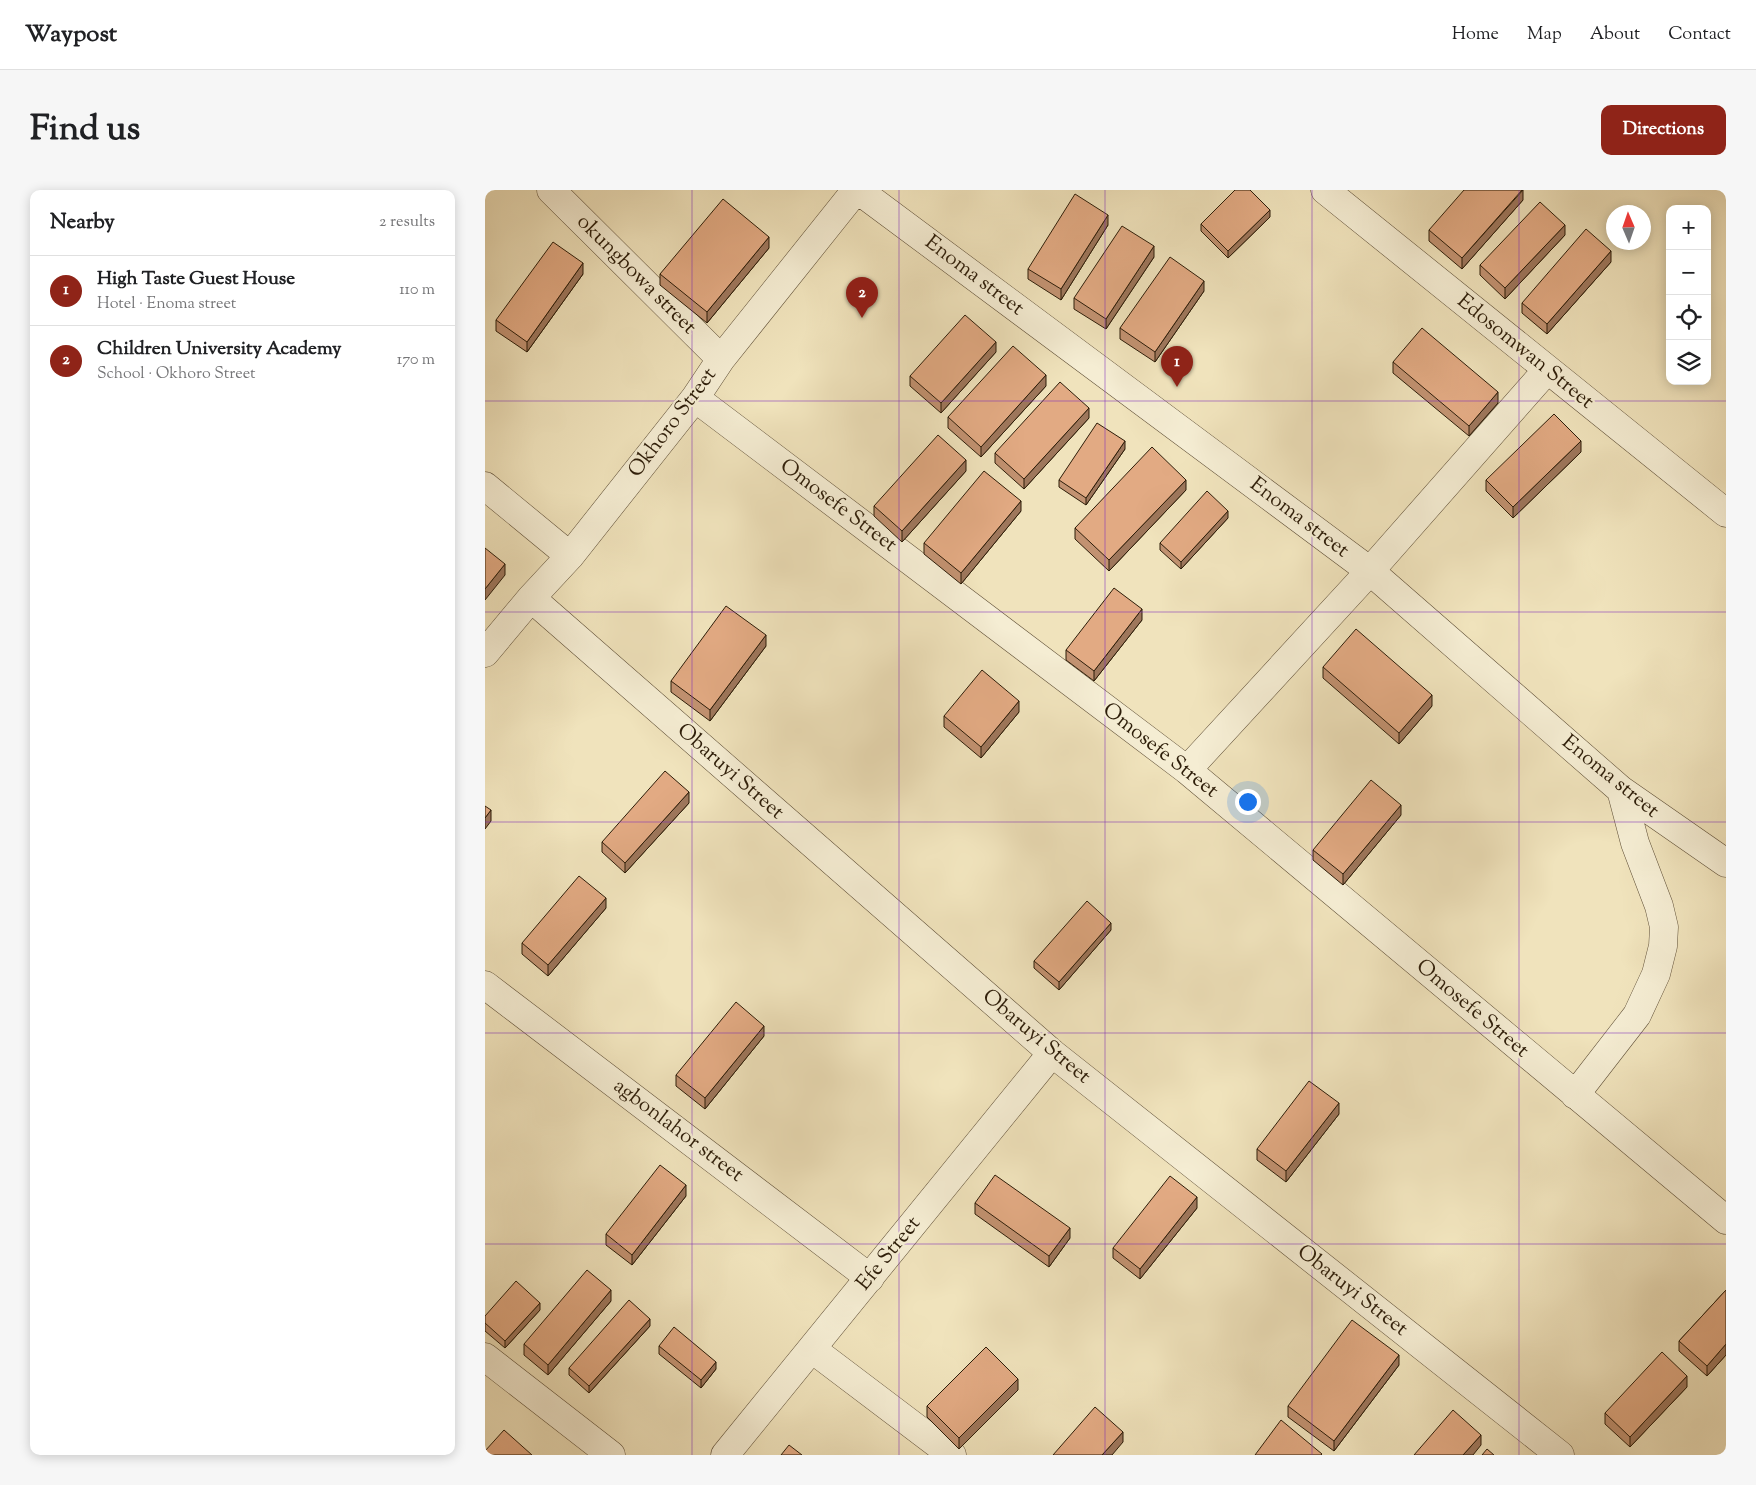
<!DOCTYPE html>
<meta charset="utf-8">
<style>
body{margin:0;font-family:"Sorts Mill Goudy",serif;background:#f6f6f6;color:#202124}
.controls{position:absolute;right:15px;top:15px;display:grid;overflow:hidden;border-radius:10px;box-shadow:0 2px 12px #0003}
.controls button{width:45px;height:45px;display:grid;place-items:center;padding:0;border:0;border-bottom:1px solid #e0e0e0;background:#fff;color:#202124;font:25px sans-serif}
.compass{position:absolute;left:1121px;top:15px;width:45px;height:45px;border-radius:50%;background:#fff;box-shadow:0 2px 12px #0003;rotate:358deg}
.you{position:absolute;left:762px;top:611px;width:18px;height:18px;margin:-12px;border:4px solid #fff;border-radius:50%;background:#1a73e8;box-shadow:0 0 0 8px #1a73e833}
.badge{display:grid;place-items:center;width:32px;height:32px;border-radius:50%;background:#8f2418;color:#fff;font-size:16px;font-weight:700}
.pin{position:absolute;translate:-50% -41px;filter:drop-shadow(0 1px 2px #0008)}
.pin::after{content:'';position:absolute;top:26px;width:18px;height:15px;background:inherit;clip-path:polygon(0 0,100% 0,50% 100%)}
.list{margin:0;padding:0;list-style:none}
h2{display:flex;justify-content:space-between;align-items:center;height:65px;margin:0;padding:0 20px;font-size:21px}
h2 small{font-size:16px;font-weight:400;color:#757577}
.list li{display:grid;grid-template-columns:32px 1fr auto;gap:15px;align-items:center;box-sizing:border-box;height:70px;padding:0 20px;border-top:1px solid #e0e0e0}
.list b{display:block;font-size:19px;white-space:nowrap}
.list p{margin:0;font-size:16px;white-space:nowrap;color:#757577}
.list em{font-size:16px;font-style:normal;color:#757577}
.icon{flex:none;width:28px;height:28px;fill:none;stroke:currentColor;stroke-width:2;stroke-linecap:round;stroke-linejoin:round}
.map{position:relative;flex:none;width:1241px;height:1265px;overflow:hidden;border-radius:10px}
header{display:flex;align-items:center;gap:30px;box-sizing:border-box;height:70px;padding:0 25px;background:#fff;border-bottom:1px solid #e0e0e0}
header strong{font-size:24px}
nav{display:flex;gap:28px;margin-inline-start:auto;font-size:18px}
.intro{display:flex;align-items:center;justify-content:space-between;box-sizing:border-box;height:120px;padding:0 30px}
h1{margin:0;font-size:35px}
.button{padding:12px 22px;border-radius:10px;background:#8f2418;color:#fff;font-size:18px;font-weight:700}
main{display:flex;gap:30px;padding:0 30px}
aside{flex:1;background:#fff;border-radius:10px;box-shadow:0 2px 12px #0003}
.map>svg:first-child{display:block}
</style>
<header>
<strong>Waypost</strong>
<nav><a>Home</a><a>Map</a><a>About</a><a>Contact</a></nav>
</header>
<div class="intro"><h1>Find us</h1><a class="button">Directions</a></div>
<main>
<aside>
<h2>Nearby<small>2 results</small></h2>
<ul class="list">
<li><span class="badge">1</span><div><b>High Taste Guest House</b><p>Hotel · Enoma street</p></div><em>110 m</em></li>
<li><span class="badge">2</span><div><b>Children University Academy</b><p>School · Okhoro Street</p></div><em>170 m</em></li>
</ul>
</aside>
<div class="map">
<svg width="1241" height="1265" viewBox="0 0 1241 1265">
<rect width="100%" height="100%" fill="#f0e3bc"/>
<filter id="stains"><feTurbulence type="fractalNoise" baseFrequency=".004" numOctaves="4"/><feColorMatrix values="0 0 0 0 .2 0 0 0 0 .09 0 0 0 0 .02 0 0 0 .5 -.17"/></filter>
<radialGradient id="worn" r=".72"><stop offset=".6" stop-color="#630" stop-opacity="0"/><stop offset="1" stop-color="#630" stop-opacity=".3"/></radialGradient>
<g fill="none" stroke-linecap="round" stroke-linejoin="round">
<g stroke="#5e4e36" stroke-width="29">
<path id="minor" d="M66,0L236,169
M373,0L885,381L1136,600L1241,673
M840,0L1241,323
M210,208L702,580L1241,1030
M0,296L85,366
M46,408L567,863L1075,1265
M0,463L46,408L85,366L210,208L236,169L371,0
M702,580L885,381L1062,180
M0,795L385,1088
M1090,905L1152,825L1171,784L1178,756L1179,737L1174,716L1150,653L1136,600
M327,1159L467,1265
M0,1167L126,1265
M240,1265L567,863"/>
</g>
<use href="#minor" stroke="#f5edd3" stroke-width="28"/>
</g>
<path fill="#c29271" stroke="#2d1d09" d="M1038,10L977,79L944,51V40Z
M785,27L743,68L716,41V34Z
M623,35L576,110L543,89V79Z
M1080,45L1020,109L995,85V75Z
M284,58L222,133L175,95V84Z
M669,67L621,139L589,119V108Z
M1126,72L1062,144L1037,123V113Z
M98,84L42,162L11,141V130Z
M719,101L670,172L635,149V138Z
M511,162L456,223L425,196V186Z
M908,172L1013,213L984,246L908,183Z
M561,196L496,267L463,238V227Z
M604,228L539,299L510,273V263Z
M640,259L601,315L574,297V290Z
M1096,262L1028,328L1001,301V290Z
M481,281L417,352L389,326V316Z
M701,300L624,381L590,349V338Z
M536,321L476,394L439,364V353Z
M743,328L696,379L675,360V353Z
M657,430L609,491L581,470V460Z
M281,456L225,531L186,502V491Z
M838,477L947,516L914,554L838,488Z
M534,522L496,568L459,537V526Z
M204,613L140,683L117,662V652Z
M916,625L858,695L828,670V660Z
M121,718L63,786L37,764V753Z
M626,740L574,800L549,778V771Z
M279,846L220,919L191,896V885Z
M854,924L801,992L772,970V959Z
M201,1006L147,1075L121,1055V1044Z
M490,1013L585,1048L564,1077L490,1024Z
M712,1018L655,1089L628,1068V1058Z
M1241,1100V1165L1222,1186L1194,1161V1151Z
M126,1111L63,1185L39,1165V1154Z
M55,1120L20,1158L0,1141V1126Z
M165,1136L104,1203L84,1185V1178Z
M174,1156L231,1179L216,1198L174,1164Z
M914,1175L849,1261L803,1227V1216Z
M1202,1197L1145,1257L1120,1234V1223Z
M533,1200L474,1259L442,1227V1216Z"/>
<path fill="#9e775c" stroke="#2d1d09" d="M1038,0V10L977,79V68Z
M785,20V27L743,68V61Z
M623,25V35L576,110V99Z
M1080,35V45L1020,109V98Z
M284,47V58L222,133V122Z
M669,56V67L621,139V129Z
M1126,61V72L1062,144V134Z
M98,73V84L42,162V152Z
M719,91V101L670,172V162Z
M511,152V162L456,223V213Z
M561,185V196L496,267V257Z
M1013,202V213L984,246V236Z
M604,218V228L539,299V289Z
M640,251V259L601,315V308Z
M1096,251V262L1028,328V317Z
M481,270V281L417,352V341Z
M701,290V300L624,381V370Z
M536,311V321L476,394V383Z
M743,321V328L696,379V372Z
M20,374V385L0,410V399Z
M657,419V430L609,491V481Z
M281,445V456L225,531V520Z
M947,505V516L914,554V543Z
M534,511V522L496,568V557Z
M204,602V613L140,683V673Z
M916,615V625L858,695V684Z
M6,620V631L0,639V628Z
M121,708V718L63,786V775Z
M626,733V740L574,800V792Z
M279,836V846L220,919V908Z
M854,913V924L801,992V981Z
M201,995V1006L147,1075V1065Z
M712,1007V1018L655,1089V1079Z
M585,1038V1048L564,1077V1066Z
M126,1100V1111L63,1185V1175Z
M55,1113V1120L20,1158V1151Z
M165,1129V1136L104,1203V1196Z
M1241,1154V1165L1222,1186V1176Z
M914,1165V1175L849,1261V1251Z
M231,1172V1179L216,1198V1190Z
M1202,1186V1197L1145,1257V1247Z
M533,1189V1200L474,1259V1248Z
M638,1242V1252L627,1265H617Z
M996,1245V1255L988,1265H978Z"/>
<path fill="#e2aa83" stroke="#2d1d09" d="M750,0H765L785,20L743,61L716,34Z
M979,0H1037L977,68L944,40Z
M590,4L623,25L576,99L543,79Z
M238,9L284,47L222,122L175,84Z
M1055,12L1080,35L1020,98L995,75Z
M637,36L669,56L621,129L589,108Z
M1101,39L1126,61L1062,134L1037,113Z
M68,52L98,73L42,152L11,130Z
M685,67L719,91L670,162L635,138Z
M480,125L511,152L456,213L425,186Z
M937,138L1013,202L984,236L908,172Z
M528,156L561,185L496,257L463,227Z
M575,192L604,218L539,289L510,263Z
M1069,224L1096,251L1028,317L1001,290Z
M612,233L640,251L601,308L574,290Z
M453,245L481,270L417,341L389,316Z
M667,257L701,290L624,370L590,338Z
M499,281L536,311L476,383L439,353Z
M722,301L743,321L696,372L675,353Z
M0,358L20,374L0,399Z
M629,398L657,419L609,481L581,460Z
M241,416L281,445L225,520L186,491Z
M871,439L947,505L914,543L838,477Z
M497,480L534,511L496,557L459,526Z
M180,581L204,602L140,673L117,652Z
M886,590L916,615L858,684L828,660Z
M0,616L6,620L0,628Z
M94,686L121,708L63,775L37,753Z
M602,711L626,733L574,792L549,771Z
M251,812L279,836L220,908L191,885Z
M824,891L854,913L801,981L772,959Z
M175,975L201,995L147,1065L121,1044Z
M510,985L585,1038L564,1066L490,1013Z
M685,986L712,1007L655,1079L628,1058Z
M102,1080L126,1100L63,1175L39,1154Z
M31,1091L55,1113L20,1151L0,1133V1126Z
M1241,1100V1154L1222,1176L1194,1151Z
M144,1110L165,1129L104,1196L84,1178Z
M867,1130L914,1165L849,1251L803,1216Z
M189,1137L231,1172L216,1190L174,1156Z
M501,1157L533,1189L474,1248L442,1216Z
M1177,1162L1202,1186L1145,1247L1120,1223Z
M610,1217L638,1242L617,1265H568Z
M968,1220L996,1245L978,1265H929Z
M796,1230L837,1264L836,1265H770Z
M19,1240L47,1265H0V1261Z
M304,1255L317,1265H296Z
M1002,1259L1009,1265H997Z"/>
<path fill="none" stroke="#7b2cbf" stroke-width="1" stroke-opacity="0.55" d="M207,0V1265M414,0V1265M620,0V1265M827,0V1265M1034,0V1265M0,211H1241M0,422H1241M0,632H1241M0,843H1241M0,1054H1241"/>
<g text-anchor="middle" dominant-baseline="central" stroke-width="4.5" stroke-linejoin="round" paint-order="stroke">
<g font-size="21" fill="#2d1d09" stroke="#f5edd3">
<text transform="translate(151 85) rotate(45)">okungbowa street</text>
<text transform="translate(489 86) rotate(37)">Enoma street</text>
<text transform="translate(1040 162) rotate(39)">Edosomwan Street</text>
<text transform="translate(188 233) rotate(-53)">Okhoro Street</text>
<text transform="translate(353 316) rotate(37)">Omosefe Street</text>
<text transform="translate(814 328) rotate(37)">Enoma street</text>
<text transform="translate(675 561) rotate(38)">Omosefe Street</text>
<text transform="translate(245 582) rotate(41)">Obaruyi Street</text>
<text transform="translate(1125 587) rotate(39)">Enoma street</text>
<text transform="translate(987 819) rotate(40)">Omosefe Street</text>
<text transform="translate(551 847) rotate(40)">Obaruyi Street</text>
<text transform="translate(193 941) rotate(37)">agbonlahor street</text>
<text transform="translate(404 1064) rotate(-51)">Efe Street</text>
<text transform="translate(867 1101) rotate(38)">Obaruyi Street</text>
</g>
</g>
<rect width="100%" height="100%" filter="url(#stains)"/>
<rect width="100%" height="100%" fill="url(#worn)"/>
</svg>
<div class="controls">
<button>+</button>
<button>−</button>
<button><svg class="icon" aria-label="locate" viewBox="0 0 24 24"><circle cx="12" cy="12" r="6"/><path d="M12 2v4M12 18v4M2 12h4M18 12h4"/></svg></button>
<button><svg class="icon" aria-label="layers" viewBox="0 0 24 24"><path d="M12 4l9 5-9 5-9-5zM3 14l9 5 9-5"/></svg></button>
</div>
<svg class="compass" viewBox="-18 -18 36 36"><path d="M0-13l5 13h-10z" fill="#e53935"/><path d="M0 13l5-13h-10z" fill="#757577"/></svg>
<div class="you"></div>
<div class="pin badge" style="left:692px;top:197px">1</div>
<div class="pin badge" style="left:377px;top:128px">2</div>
</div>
</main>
